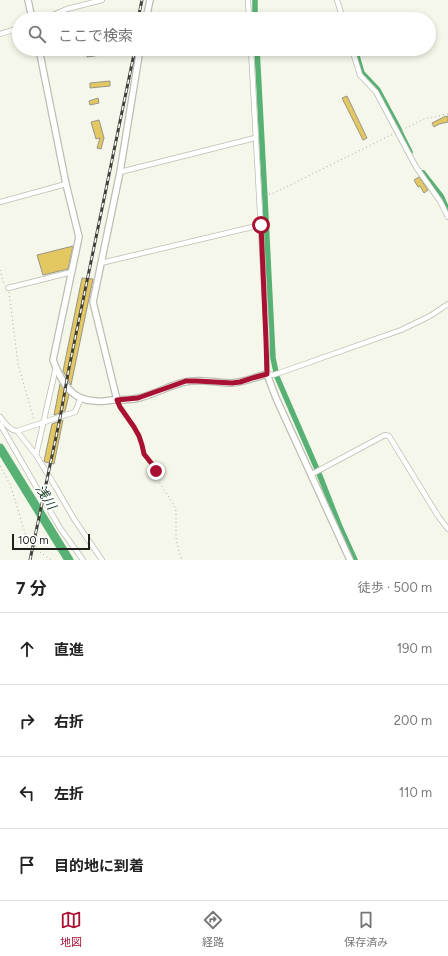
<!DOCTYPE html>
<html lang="ja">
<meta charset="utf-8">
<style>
body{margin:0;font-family:Figtree,"Noto Sans JP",sans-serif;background:#f2f2f2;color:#222}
.scale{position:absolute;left:12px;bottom:10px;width:78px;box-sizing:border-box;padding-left:4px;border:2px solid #1f1f1b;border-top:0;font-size:11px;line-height:14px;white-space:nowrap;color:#1f1f1b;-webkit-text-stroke:3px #fff;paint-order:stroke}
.stop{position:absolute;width:12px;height:12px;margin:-9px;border:3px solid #a91133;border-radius:50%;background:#fff}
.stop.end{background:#a91133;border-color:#fff;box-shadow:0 1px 4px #0008}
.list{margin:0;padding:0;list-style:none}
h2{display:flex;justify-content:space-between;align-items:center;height:52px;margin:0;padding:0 16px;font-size:17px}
h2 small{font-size:13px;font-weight:400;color:#767676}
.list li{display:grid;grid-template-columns:26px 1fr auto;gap:12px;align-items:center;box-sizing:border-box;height:72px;padding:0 16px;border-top:1px solid #e0e0e0}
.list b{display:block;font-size:15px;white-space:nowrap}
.list em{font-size:13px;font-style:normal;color:#767676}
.icon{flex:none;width:22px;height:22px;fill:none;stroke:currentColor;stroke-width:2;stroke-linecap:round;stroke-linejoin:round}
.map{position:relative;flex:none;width:448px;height:560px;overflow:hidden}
.search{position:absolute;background:#fff;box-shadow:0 2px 6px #0003;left:12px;right:12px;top:12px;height:44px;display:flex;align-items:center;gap:10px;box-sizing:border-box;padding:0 14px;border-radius:22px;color:#767676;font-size:15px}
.sheet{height:340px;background:#fff}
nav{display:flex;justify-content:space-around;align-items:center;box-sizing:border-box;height:56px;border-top:1px solid #e0e0e0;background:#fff;font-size:11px;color:#767676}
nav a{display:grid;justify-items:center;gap:2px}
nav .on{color:#a91133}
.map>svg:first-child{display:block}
</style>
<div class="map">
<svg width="448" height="560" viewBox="0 0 448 560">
<rect width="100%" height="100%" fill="#f5f7ea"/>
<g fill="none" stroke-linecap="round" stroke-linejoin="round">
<path stroke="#57b174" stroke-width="5.5" d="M255,0V19
M257,49L265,199L273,358L277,377L320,476L340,527L355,560
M355,49L362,73L378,90L399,129
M400,132L410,152
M423,173L441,196L448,211"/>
<path stroke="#57b174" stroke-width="9" d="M0,448L69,560"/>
</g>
<path fill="#e3c861" stroke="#98958a" d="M107,49L108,54L87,57V52Z
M110,81V86L90,88V83Z
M347,96L367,138L363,140L342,98Z
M98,98L99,103L90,105L89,101Z
M446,116V117L448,116V122L439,124L434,127L432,123Z
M99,120L104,138L101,149L97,148L100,138L96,139L91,122Z
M419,177L428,190L424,193L420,186L418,187L414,180Z
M73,246L68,269L43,275L37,255Z
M82,278L93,279L71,385L63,371Z
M60,384L69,395L65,411L54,415Z
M63,420L54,464L45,462L44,461L52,424Z"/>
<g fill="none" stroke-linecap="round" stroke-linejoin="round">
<g stroke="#bcbeb3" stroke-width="6">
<path id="minor" d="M248,0L249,19
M337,0L343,19
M43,19L67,9L102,0
M0,34L19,28
M251,49L267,340V374L273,375L282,372L401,330L430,316L448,304
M352,49L360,75L376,92L416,167L440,201L448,217
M120,172L255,138
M0,202L66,184
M101,263L261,225
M8,288L72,272
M0,417C5,423 9,430 17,431L36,455L55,486L74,519L102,560
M0,424L60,528L83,560
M17,431L75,412L81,398
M36,455L56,367
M312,474L385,435L389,436L438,516L448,529"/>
</g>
<g stroke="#bcbeb3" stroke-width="8">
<path id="tertiary" d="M28,0L32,19
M146,19L150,0
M39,49L66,184L79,237L53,360C61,381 71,401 96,401C101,402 107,401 112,400C121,400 131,400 139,398C155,394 170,385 185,382C199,378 217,383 231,383C243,383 255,377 267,374L276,398L350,560
M117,400L93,302L120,172L140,49"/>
</g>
<path stroke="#acada3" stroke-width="1" stroke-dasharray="1 3" stroke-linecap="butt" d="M402,130L424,119L448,114
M265,195L274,193L393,134
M0,270L4,284
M9,292L18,364L34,420
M119,406L123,413L135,427L139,436L142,445L144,454L152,465L159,482L174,505L176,511V538L179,552L182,560
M0,466L10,484L25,533L40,552L51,560"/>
<use href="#minor" stroke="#fff" stroke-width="4.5"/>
<use href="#tertiary" stroke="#fff" stroke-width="5.5"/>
<g stroke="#41413c" stroke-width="3">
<path id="rail" d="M138,19L142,0
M30,560L60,418L69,368L135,49"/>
</g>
<use href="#rail" stroke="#fff" stroke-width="1.5" stroke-dasharray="4.5" stroke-linecap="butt"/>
</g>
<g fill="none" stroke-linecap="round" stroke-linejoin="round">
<path stroke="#a91133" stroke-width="5" d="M156,471L152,464L144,454L142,445L139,436L134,427L120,407L117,400L138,398L186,381H197L232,383L240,382L256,377L267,374L266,340L261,225"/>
</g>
<g text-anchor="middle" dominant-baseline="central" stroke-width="3.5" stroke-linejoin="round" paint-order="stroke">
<g font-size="13" font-style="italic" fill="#133920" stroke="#fff">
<text transform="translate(46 497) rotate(58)">浅川</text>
</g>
</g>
</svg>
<div class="scale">100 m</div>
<div class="stop" style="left:261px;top:225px"></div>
<div class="stop end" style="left:156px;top:471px"></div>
<div class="search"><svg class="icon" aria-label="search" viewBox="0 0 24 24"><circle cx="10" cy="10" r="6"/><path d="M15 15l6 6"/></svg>ここで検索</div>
</div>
<section class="sheet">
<h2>7 分<small>徒歩 · 500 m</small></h2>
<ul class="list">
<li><svg class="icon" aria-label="ahead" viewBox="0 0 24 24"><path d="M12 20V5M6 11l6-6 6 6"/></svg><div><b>直進</b></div><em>190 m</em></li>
<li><svg class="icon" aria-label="right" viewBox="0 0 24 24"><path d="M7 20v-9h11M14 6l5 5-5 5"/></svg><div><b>右折</b></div><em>200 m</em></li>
<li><svg class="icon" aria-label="left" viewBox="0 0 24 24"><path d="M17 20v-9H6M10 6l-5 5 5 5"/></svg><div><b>左折</b></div><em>110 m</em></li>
<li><svg class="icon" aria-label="arrive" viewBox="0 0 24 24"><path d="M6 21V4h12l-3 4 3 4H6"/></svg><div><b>目的地に到着</b></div></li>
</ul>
</section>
<nav>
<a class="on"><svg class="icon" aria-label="map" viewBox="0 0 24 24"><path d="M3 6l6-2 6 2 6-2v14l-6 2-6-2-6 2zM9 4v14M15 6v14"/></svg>地図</a>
<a><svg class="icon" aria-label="directions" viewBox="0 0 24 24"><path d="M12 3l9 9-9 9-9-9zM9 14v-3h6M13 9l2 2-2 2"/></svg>経路</a>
<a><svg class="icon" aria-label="saved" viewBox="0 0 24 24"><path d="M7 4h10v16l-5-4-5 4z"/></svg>保存済み</a>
</nav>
